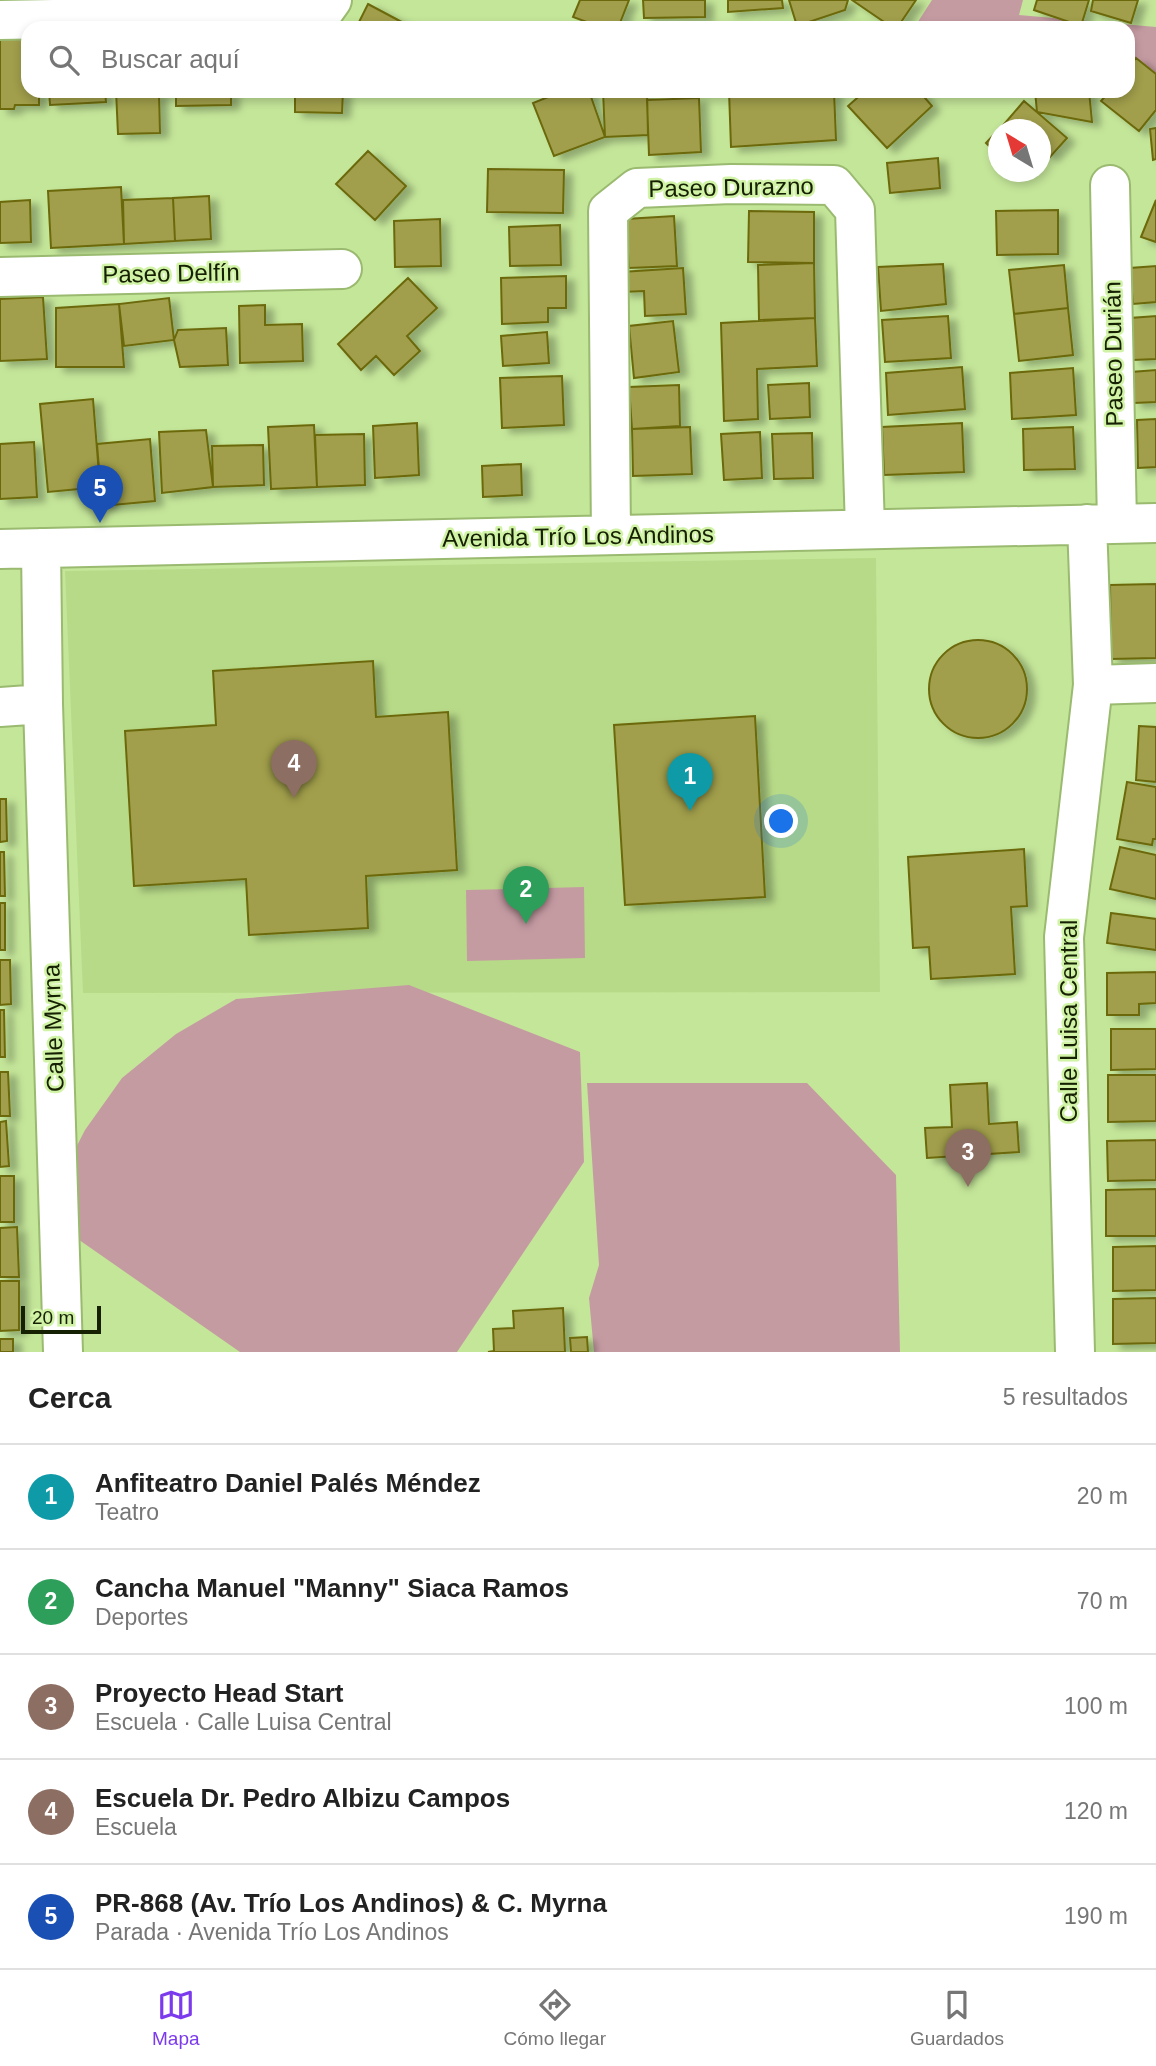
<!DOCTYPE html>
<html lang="es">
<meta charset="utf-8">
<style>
body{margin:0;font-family:Helvetica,sans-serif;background:#f6f6f6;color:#222}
.compass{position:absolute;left:988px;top:119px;width:63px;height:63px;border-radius:50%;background:#fff;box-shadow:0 4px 10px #0003;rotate:322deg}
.scale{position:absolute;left:21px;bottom:18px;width:80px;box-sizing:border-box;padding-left:7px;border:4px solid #162103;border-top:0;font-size:19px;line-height:24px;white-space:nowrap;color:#162103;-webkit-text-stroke:5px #d1f3a6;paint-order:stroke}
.you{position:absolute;left:782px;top:822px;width:24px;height:24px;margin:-18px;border:5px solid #fff;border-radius:50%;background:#1a73e8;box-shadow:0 0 0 10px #1a73e833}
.badge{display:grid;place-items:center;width:46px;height:46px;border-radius:50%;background:#7c3aed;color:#fff;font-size:23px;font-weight:700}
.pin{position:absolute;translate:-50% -58px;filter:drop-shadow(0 2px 4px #0008)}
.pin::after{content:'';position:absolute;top:37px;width:24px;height:21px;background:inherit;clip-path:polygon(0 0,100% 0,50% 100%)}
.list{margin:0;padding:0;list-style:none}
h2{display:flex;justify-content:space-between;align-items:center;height:91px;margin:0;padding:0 28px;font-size:30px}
h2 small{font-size:23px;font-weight:400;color:#767676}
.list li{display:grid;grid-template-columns:46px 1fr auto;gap:21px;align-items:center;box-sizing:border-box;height:105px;padding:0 28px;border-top:2px solid #e0e0e0}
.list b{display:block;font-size:26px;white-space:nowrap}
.list p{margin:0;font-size:23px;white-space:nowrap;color:#767676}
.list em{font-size:23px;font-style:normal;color:#767676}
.icon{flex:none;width:38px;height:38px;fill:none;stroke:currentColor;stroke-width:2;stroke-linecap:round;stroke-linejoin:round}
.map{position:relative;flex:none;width:1156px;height:1352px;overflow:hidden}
.search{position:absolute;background:#fff;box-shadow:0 4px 10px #0003;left:21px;right:21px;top:21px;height:77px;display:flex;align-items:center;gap:18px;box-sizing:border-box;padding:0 24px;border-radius:21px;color:#767676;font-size:26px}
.sheet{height:616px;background:#fff}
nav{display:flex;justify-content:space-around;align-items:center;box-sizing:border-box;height:98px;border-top:2px solid #e0e0e0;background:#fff;font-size:19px;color:#767676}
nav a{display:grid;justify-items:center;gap:4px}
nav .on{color:#7c3aed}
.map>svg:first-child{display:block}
</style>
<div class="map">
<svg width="1156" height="1352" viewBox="0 0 1156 1352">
<defs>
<filter id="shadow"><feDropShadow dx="8" dy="4.5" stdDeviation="3.5" flood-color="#0004"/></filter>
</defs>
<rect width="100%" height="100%" fill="#c4e699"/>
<path fill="#b7da88" d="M876,558L880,992L83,993L65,571Z"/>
<path fill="#c59ba2" d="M932,0H1023L1019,15L1156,27V73L1128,75V28H914Z
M584,887L585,958L467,961L466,890Z
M409,985L580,1052L584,1162L457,1352H240L72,1235L66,1167L85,1130L122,1078L176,1034L236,999Z
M587,1083H807L896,1175L900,1352H594L589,1298L599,1265Z"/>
<path fill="#a19f4c" stroke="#6c690a" stroke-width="2" filter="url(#shadow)" d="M580,0H629L618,28H603L573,17Z
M643,0H705V17L644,18Z
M728,0H782L783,8L728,12Z
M789,0H848L845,10L797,26Z
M852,0H916L897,28H893Z
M1037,0H1089L1081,26L1034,10Z
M1093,0H1138L1131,23L1091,11Z
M368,4L413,28H356Z
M0,35L28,38V91H39V105H15L14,109H0Z
M1136,58L1156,74V110L1139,131L1101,101L1110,91H1128V68Z
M49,91H105L106,102L50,105Z
M116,91H175L159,93L160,133L118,134Z
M176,91H231V105L176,106Z
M295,91H343L342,113L295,112Z
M563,91H589L605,137L554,156L533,103Z
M603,91H647L648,135L605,137Z
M729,91H834L836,140L731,147Z
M865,91H919L932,106L887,148L848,106Z
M1035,91H1089L1092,122L1037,112Z
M699,98L701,152L649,155L647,100Z
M1024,101L1067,138L1050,157L1040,149V130H999Z
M1156,128V159L1153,160L1150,129Z
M998,130V155L986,143Z
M368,151L406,186L375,220L336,184Z
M938,158L940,188L890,193L887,163Z
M488,169L564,170L563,213L487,212Z
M121,187L124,244L51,248L48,191Z
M209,196L211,239L175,241L173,198Z
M173,198L175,241L124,244L123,200Z
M30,200L31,242L0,243V202Z
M1156,200V242L1141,237Z
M1058,210V254L997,255L996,211Z
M749,211L814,212V263L748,262Z
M674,216L677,266L629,268L626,219Z
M440,219L441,266L395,267L394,221Z
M560,225L561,265L510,266L509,227Z
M814,263L815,318L759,320L758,265Z
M943,264L946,304L881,311L878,267Z
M1064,265L1068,308L1014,314L1009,270Z
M1156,266V302L1133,304L1130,268Z
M683,268L686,314L645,316L644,291L622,292L621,272Z
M566,276V308H548V322L502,324L501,278Z
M408,278L437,308L407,336L420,351L394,375L376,356L361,370L338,344Z
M43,297L47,359L0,361V299Z
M169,298L174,340L124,346L119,304Z
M119,304L124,367H56V308Z
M265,305V325L302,324L303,361L240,363L239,306Z
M1068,308L1073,355L1019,361L1014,314Z
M948,316L951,358L885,362L882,320Z
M1156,316V359L1133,360L1130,318Z
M815,318L817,366L757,369L758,419L724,421L721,323Z
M673,321L679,372L634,378L629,326Z
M226,328L228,365L180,367L174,340L178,330Z
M547,332L549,363L503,366L501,336Z
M962,367L965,409L888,415L886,373Z
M1073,368L1076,415L1012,419L1010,373Z
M1156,370V402L1134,403L1131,372Z
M562,376L564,425L502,428L500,378Z
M809,383L810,417L770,419L768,385Z
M679,385L680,426L632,429L629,387Z
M93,399L100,487L48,492L40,404Z
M1156,419V467L1138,468L1137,420Z
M417,423L419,475L375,478L373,426Z
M962,423L964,472L884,475L882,427Z
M314,425L317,487L271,489L268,427Z
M690,427L692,474L633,476L632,429Z
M1073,427L1075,469L1024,470L1023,429Z
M206,430L213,487L162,493L159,432Z
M760,432L762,478L724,480L721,434Z
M812,433L813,478L774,479L772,434Z
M364,434L365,485L317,487L315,435Z
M150,439L155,501L102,506L97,444Z
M34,442L37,497L0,499V444Z
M263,445L264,485L213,487L212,446Z
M521,464L522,495L483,497L482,466Z
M1156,584V658L1111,659L1110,585Z
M929 689a49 49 0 1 1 98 0a49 49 0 1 1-98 0Z
M373,661L376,717L448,712L457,870L366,876L368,928L249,935L246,879L134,886L125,731L216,725L213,671Z
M755,716L765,897L625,905L614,725Z
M1139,726L1156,727V782L1136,780Z
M1127,782L1156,787V839H1153L1152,845L1117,839Z
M0,799H6L7,841L0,842Z
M1120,847L1156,855V899L1110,889Z
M1024,849L1027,906L1011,907L1015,974L931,979L929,947L913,948L908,857Z
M0,852H4L5,896H0Z
M0,903H5V950H0Z
M1111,913L1156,919V950L1107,943Z
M0,960H10L11,1004L0,1005Z
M1156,972V1003L1139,1004V1015H1107V973Z
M0,1010H4L5,1057H0Z
M1111,1029H1156V1069L1111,1070Z
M0,1072H8L10,1116H0Z
M1108,1075H1156V1121L1108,1122Z
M987,1083L989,1124L1017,1122L1019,1152L927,1158L925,1128L952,1127L950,1085Z
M6,1121L9,1166L0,1167V1122Z
M1156,1140V1180L1108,1181L1107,1141Z
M0,1176H14V1222H0Z
M1156,1189V1236H1106V1190Z
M17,1227L19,1277H0V1228Z
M1156,1246V1290L1113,1291V1247Z
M0,1281H19V1330L0,1331Z
M1156,1298V1343L1113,1344V1299Z
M563,1308L565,1352H488L494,1351L493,1329L514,1328L513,1311Z
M587,1337L588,1352H571L570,1338Z
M0,1339H13V1352H0Z"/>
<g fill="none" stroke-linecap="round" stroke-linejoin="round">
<g stroke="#9aba70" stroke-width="42">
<path id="minor" d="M0,20L322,14L332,0
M1110,185L1117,523
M0,277L342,269
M611,535L608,211L637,188L731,184L834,185L855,210L865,529
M41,548L43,704
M0,549L1156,523
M1093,685L1156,683
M0,707L43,704L63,1352
M1075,1352L1064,937L1093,685L1087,524"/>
</g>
<use href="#minor" stroke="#fff" stroke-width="38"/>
</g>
<g text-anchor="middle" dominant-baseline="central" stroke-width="5" stroke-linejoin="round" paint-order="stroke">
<g font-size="24" fill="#162103" stroke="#d1f3a6">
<text transform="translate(731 187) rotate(-1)">Paseo Durazno</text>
<text transform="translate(171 273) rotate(-1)">Paseo Delfín</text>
<text transform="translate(1113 354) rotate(-91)">Paseo Durián</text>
<text transform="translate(578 536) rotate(-1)">Avenida Trío Los Andinos</text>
<text transform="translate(1068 1021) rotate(-90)">Calle Luisa Central</text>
<text transform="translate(53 1028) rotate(-92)">Calle Myrna</text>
</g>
</g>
</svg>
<svg class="compass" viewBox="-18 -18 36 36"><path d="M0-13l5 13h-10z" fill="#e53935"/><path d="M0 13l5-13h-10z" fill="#767676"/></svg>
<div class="scale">20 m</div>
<div class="you"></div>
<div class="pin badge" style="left:690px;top:811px;background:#0f9aa8">1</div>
<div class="pin badge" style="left:526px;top:924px;background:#2e9e5b">2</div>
<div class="pin badge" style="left:968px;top:1187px;background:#8d6e63">3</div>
<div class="pin badge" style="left:294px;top:798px;background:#8d6e63">4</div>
<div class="pin badge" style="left:100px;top:523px;background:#1a4fb4">5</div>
<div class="search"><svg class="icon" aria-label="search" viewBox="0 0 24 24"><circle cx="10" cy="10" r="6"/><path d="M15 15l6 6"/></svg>Buscar aquí</div>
</div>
<section class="sheet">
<h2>Cerca<small>5 resultados</small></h2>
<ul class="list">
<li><span class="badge" style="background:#0f9aa8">1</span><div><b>Anfiteatro Daniel Palés Méndez</b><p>Teatro</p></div><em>20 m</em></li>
<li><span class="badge" style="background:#2e9e5b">2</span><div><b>Cancha Manuel &quot;Manny&quot; Siaca Ramos</b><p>Deportes</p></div><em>70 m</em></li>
<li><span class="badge" style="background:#8d6e63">3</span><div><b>Proyecto Head Start</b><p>Escuela · Calle Luisa Central</p></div><em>100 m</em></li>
<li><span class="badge" style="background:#8d6e63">4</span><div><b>Escuela Dr. Pedro Albizu Campos</b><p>Escuela</p></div><em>120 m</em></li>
<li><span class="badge" style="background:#1a4fb4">5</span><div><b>PR-868 (Av. Trío Los Andinos) &amp; C. Myrna</b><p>Parada · Avenida Trío Los Andinos</p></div><em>190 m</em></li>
</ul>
</section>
<nav>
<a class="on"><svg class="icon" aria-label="map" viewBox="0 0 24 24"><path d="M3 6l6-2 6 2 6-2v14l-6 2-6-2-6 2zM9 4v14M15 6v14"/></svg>Mapa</a>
<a><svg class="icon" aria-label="directions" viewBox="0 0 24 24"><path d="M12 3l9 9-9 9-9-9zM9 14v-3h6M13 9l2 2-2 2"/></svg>Cómo llegar</a>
<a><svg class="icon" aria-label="saved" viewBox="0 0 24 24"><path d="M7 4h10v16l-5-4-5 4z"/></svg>Guardados</a>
</nav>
